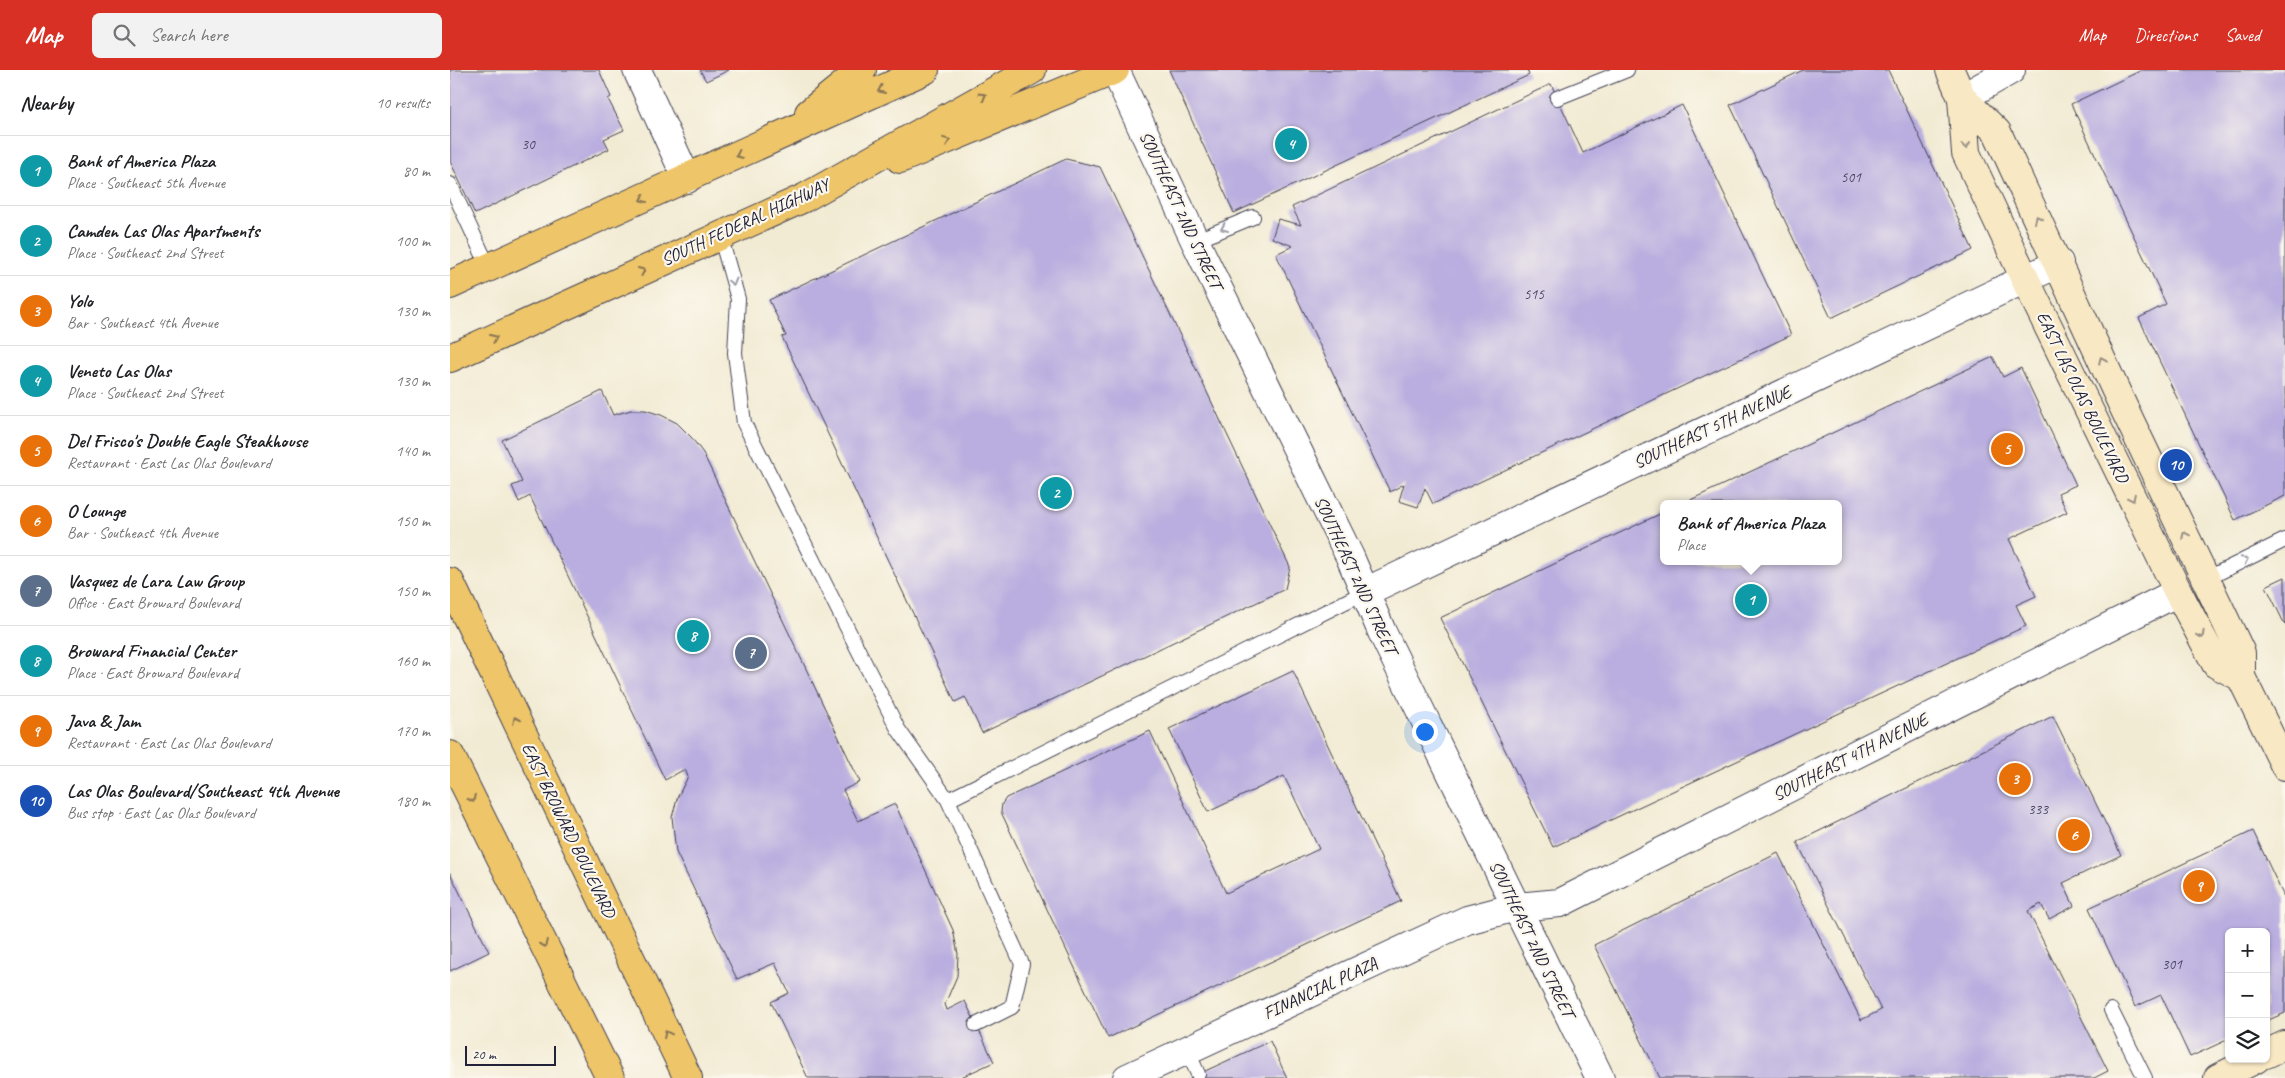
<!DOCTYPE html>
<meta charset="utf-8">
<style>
body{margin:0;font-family:Caveat,sans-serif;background:#f2f2f2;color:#202124}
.controls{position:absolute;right:15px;bottom:15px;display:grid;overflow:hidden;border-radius:8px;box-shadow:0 1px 4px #0004}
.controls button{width:45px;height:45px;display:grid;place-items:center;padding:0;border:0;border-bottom:1px solid #e0e0e0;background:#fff;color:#202124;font:25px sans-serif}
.scale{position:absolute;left:15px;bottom:12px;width:91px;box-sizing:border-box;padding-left:5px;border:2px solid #22223b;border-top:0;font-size:14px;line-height:18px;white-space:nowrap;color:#22223b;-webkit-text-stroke:4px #fbf7ec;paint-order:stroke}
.you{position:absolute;left:974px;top:661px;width:18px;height:18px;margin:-12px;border:4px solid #fff;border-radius:50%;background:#1a73e8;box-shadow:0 0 0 8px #1a73e833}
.badge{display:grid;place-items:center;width:32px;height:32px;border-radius:50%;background:#d93025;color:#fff;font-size:16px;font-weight:700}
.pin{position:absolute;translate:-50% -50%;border:2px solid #fff;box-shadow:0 1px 5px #0006}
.popup{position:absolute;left:1210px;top:430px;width:182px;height:65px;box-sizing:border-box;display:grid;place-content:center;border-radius:8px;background:#fff;filter:drop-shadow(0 1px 4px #0005);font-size:16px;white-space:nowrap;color:#757577}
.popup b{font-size:19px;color:#202124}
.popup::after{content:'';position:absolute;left:50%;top:100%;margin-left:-10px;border:10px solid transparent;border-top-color:#fff}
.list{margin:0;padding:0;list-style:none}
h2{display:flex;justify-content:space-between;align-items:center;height:65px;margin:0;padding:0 20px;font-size:21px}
h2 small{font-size:16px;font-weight:400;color:#757577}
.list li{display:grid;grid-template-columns:32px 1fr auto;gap:15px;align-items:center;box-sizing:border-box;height:70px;padding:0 20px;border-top:1px solid #e0e0e0}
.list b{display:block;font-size:19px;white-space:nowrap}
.list p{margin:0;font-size:16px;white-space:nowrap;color:#757577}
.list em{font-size:16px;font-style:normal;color:#757577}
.icon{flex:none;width:28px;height:28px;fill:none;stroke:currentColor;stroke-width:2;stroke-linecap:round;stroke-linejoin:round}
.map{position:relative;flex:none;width:1835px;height:1008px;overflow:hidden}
header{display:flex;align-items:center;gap:30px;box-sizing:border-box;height:70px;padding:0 25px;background:#d93025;color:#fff}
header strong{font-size:24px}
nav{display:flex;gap:28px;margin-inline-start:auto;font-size:18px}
.search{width:350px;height:45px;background:#f2f2f2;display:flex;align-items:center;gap:12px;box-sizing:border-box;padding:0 18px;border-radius:8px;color:#757577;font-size:19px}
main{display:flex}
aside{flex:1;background:#fff}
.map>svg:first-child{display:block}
</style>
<header>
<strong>Map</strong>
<div class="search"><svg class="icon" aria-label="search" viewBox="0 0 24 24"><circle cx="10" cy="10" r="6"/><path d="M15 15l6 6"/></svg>Search here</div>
<nav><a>Map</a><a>Directions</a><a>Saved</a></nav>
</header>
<main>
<aside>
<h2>Nearby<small>10 results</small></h2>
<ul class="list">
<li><span class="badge" style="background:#0f9aa8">1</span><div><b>Bank of America Plaza</b><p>Place · Southeast 5th Avenue</p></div><em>80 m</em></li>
<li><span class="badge" style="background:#0f9aa8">2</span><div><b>Camden Las Olas Apartments</b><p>Place · Southeast 2nd Street</p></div><em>100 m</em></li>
<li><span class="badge" style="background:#e8710a">3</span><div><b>Yolo</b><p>Bar · Southeast 4th Avenue</p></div><em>130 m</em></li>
<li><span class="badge" style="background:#0f9aa8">4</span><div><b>Veneto Las Olas</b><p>Place · Southeast 2nd Street</p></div><em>130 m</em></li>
<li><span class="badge" style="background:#e8710a">5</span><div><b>Del Frisco's Double Eagle Steakhouse</b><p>Restaurant · East Las Olas Boulevard</p></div><em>140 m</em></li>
<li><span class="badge" style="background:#e8710a">6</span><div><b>O Lounge</b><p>Bar · Southeast 4th Avenue</p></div><em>150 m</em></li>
<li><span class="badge" style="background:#5c6f8a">7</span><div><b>Vasquez de Lara Law Group</b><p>Office · East Broward Boulevard</p></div><em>150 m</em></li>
<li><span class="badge" style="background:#0f9aa8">8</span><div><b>Broward Financial Center</b><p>Place · East Broward Boulevard</p></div><em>160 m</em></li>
<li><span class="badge" style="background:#e8710a">9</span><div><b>Java &amp; Jam</b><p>Restaurant · East Las Olas Boulevard</p></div><em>170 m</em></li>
<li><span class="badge" style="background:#1a4fb4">10</span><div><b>Las Olas Boulevard/Southeast 4th Avenue</b><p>Bus stop · East Las Olas Boulevard</p></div><em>180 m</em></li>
</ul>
</aside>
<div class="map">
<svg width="1835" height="1008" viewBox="0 0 1835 1008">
<rect width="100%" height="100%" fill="#fbf7ec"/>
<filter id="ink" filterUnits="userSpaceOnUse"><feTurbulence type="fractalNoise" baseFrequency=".02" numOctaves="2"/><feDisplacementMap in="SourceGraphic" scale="10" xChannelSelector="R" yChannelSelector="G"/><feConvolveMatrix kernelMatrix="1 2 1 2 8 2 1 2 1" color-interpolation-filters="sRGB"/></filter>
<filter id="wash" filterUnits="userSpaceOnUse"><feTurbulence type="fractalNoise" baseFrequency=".0096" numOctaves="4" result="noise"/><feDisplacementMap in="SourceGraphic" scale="20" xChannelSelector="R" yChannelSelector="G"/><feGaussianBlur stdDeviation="1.12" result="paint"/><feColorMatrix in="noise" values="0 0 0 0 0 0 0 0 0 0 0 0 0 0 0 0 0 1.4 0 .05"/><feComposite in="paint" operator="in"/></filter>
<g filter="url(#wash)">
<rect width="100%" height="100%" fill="#f2ebd4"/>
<g id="blocks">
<path fill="#b9aedf" d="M0,0H149L161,27L158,29L174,60L154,69L159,79L25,144L0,91Z
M250,0H279L256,11Z
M719,0H1077L1079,5L784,143Z
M1353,0H1438L1523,180L1381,248L1280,35Z
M1692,0H1835V426L1785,450L1689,248L1716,234L1621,34Z
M1101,14L1133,83L1232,35L1341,265L983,434L975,418L968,437L949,431L954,414L940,422L826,184L843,176L822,168L828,149L851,155L842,137Z
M616,89L650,97L840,497L835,519L532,663L515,627L505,632L332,267L336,266L319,230Z
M1543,287L1553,307L1571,298L1626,415L1608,423L1617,442L1559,469L1586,526L1566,535L1576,556L1103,777L990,548L1214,442V491H1388V434H1232Z
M152,321L163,345L181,340H195L211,345L227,353L241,367L253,383L410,712L393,720L408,751L445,734L503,860L508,884L507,906L495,934L497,940L515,931L544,992L509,1008H358L321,932L339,923L325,893L287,909L226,782L222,747L228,726L238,707L235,699L215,710L80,426L69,432L62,416L72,412L52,370Z
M1835,507V555L1816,516Z
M843,601L951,831L658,968L551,742L552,734L556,728L700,661L776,823L869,779L834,706L758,742L719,659Z
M1603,646L1671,785L1613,813L1624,836L1599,849L1591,834L1578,841L1658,1001L1644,1008H1210L1144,875L1328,783L1411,950L1431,940L1347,772Z
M1803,761L1835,829V943L1816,951V862H1779V969L1740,987L1711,925L1685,937L1639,838Z
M0,803L39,882L0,901Z
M820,971L837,1008H740Z"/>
</g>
</g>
<g filter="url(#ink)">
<use href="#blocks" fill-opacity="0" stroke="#414052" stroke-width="1"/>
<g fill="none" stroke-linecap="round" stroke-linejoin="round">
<g stroke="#414052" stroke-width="16">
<path id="service" d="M1107,28L1177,0
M0,114L39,198
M270,165L288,229L285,283L294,353L448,659L498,730
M745,171L803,147
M1756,509L1835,470
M1661,940L1695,1008
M526,955L562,937L572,894L498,730L915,522
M737,980L748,1004"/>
</g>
<g stroke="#414052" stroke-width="30">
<path id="minor" d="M187,0L237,109
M665,0L745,171L900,487L932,562L1150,1008
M1512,28L1561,0
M915,522L1609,193
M677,1008L1017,850L1066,837L1110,833L1728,522"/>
</g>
<g stroke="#414052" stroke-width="30">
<path id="secondary" d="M1500,0L1512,28L1516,83L1575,209L1728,522L1766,594L1791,607
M1512,28L1547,62L1672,334L1791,583V607L1835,696
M1816,984L1835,975
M1768,1008L1806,989"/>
</g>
<g stroke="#414052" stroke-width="30">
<path id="primary" d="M359,43L412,0
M450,89L665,0
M0,215L475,0
M0,288L354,128L582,0
M0,512L238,1008
M0,685L160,1008"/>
</g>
<use href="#service" stroke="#fff" stroke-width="14"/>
<use href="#minor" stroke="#fff" stroke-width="28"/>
<use href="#secondary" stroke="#f8e8c3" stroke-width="28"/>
<use href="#primary" stroke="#eec569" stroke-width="28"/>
</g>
<defs><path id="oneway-chevron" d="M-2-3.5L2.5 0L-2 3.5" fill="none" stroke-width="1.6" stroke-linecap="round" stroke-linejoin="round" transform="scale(1.25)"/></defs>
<g stroke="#887452">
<use href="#oneway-chevron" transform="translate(431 20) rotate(156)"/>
<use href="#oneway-chevron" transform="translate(533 26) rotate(-30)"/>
<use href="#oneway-chevron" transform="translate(497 71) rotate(-22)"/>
<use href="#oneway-chevron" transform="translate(289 85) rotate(155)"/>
<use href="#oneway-chevron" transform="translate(193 129) rotate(156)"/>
<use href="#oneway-chevron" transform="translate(192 201) rotate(-24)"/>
<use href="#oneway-chevron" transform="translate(44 268) rotate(-24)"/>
<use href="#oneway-chevron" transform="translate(66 650) rotate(-116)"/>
<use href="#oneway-chevron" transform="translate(22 729) rotate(64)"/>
<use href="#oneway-chevron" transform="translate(94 874) rotate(64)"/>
<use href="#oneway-chevron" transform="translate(217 964) rotate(-116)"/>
</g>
<g stroke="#988f86">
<use href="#oneway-chevron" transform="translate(1516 76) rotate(83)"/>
<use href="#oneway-chevron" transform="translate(1588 149) rotate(-115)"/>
<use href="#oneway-chevron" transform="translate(1652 290) rotate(-114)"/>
<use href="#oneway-chevron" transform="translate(1682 428) rotate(64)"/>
<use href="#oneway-chevron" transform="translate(1735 465) rotate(-116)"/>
<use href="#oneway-chevron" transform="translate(1751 565) rotate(62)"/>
</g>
<g stroke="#9c9ca7">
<use href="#oneway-chevron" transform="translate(774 158) rotate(156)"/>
<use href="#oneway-chevron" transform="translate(283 212) rotate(75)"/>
<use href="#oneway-chevron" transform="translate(1795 490) rotate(-26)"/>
</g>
</g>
<g text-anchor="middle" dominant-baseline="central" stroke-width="4.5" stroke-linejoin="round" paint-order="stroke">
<g font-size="15" fill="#484564">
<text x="78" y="74">30</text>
<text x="1401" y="107">501</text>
<text x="1084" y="224">515</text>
<text x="1588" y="739">333</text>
<text x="1722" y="894">301</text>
</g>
<g font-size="18" fill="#22223b" stroke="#fbf7ec">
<text transform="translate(731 140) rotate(65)">SOUTHEAST 2ND STREET</text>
<text transform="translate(295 152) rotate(-25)">SOUTH FEDERAL HIGHWAY</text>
<text transform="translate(1633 327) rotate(64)">EAST LAS OLAS BOULEVARD</text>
<text transform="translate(1262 357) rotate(-25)">SOUTHEAST 5TH AVENUE</text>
<text transform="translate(906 505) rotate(65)">SOUTHEAST 2ND STREET</text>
<text transform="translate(1400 687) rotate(-27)">SOUTHEAST 4TH AVENUE</text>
<text transform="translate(119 760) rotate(64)">EAST BROWARD BOULEVARD</text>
<text transform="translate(1082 869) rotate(64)">SOUTHEAST 2ND STREET</text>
<text transform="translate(870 918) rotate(-25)">FINANCIAL PLAZA</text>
</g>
</g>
</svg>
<div class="controls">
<button>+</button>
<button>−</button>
<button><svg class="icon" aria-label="layers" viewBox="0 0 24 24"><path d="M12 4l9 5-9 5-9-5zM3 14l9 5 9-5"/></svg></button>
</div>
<div class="scale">20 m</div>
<div class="you"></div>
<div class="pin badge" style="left:1301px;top:530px;background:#0f9aa8">1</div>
<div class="popup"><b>Bank of America Plaza</b>Place</div>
<div class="pin badge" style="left:606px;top:423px;background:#0f9aa8">2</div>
<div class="pin badge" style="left:1565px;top:709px;background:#e8710a">3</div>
<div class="pin badge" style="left:841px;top:74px;background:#0f9aa8">4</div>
<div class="pin badge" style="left:1557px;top:379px;background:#e8710a">5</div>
<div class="pin badge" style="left:1624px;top:765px;background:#e8710a">6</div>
<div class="pin badge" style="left:301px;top:583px;background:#5c6f8a">7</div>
<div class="pin badge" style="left:243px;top:566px;background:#0f9aa8">8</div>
<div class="pin badge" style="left:1749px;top:816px;background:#e8710a">9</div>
<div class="pin badge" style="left:1726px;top:395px;background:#1a4fb4">10</div>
</div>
</main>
